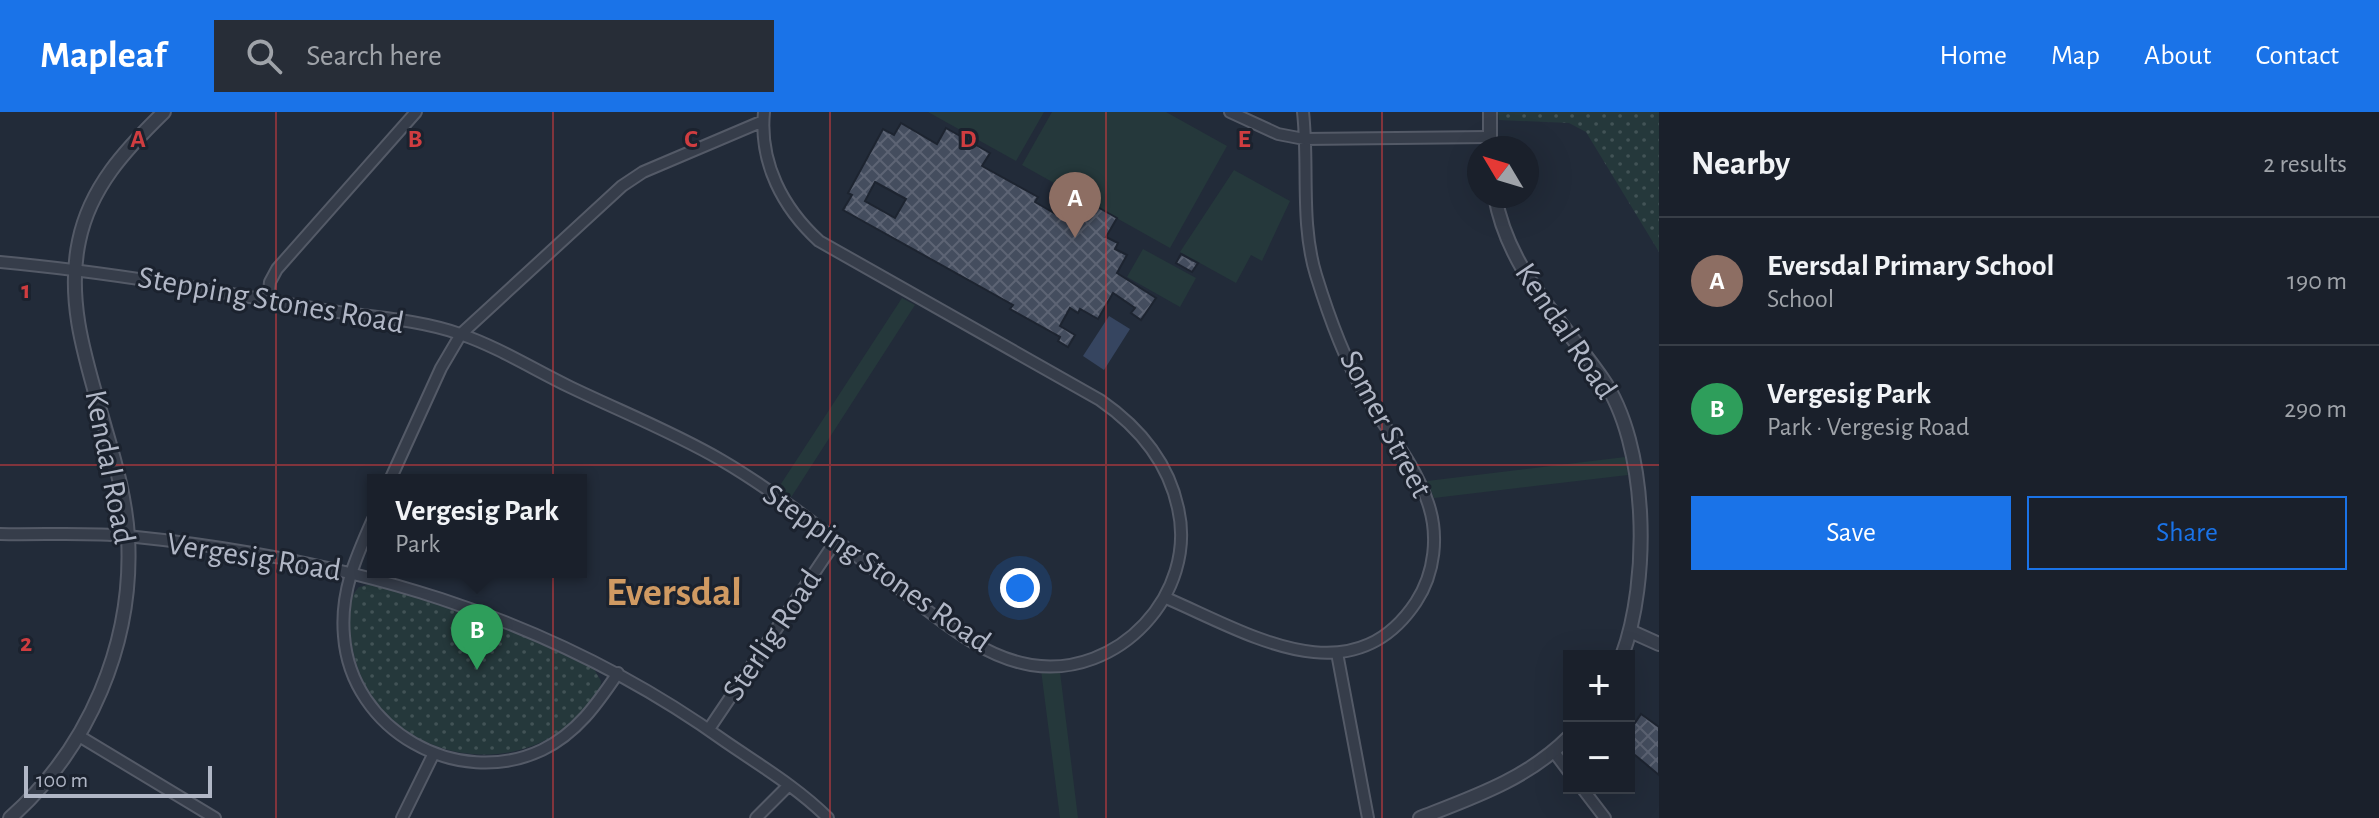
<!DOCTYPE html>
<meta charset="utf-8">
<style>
body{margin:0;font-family:"Alegreya Sans",sans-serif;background:#272d37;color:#f1f3f6}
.controls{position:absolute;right:24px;bottom:24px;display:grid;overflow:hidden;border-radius:0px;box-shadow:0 8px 32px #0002}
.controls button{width:72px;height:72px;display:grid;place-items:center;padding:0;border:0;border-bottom:2px solid #383e47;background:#1a202b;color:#f1f3f6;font:40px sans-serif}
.compass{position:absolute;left:1467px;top:24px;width:72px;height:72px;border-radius:50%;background:#1a202b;box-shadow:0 8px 32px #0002;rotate:308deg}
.scale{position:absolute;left:24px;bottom:20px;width:188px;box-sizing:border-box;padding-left:8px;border:4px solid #b1b7c6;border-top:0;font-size:22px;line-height:28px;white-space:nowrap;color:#b1b7c6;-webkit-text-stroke:6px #1b222e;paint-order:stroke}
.you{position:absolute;left:1020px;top:476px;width:28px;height:28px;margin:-20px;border:6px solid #fff;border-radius:50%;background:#1a73e8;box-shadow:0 0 0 12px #1a73e833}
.badge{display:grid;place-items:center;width:52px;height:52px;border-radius:50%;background:#1a73e8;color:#fff;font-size:26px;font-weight:700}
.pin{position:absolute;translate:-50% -66px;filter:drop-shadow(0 2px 4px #0008)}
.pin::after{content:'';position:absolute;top:42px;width:28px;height:24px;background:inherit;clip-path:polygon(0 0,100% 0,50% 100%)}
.popup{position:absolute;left:367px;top:362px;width:220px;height:104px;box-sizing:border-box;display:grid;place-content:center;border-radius:0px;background:#1a202b;filter:drop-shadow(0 2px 6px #0005);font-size:26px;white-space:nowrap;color:#9fa3a9}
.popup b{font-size:30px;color:#f1f3f6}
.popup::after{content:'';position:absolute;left:50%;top:100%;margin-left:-16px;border:16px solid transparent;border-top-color:#1a202b}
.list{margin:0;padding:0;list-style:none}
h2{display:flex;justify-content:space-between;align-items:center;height:104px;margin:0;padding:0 32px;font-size:34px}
h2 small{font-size:26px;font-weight:400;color:#9fa3a9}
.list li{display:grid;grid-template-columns:52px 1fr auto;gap:24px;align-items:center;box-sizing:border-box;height:128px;padding:0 32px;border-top:2px solid #383e47}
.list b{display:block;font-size:30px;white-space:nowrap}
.list p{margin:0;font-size:26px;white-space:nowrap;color:#9fa3a9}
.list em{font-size:26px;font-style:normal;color:#9fa3a9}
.actions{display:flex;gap:16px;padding:24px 32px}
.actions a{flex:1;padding:18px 0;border:2px solid #1a73e8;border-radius:0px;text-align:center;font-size:28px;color:#1a73e8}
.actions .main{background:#1a73e8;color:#fff}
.icon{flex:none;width:44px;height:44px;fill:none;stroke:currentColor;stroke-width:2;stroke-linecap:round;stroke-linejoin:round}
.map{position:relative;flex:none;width:1659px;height:706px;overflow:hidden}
header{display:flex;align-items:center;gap:48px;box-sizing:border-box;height:112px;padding:0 40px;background:#1a73e8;color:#fff}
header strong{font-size:38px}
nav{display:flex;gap:44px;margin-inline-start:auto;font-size:28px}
.search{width:560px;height:72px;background:#272d37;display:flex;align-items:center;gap:20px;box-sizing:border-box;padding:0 28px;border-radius:0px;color:#9fa3a9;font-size:30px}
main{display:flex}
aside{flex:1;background:#1a202b}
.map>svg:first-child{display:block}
</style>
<header>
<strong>Mapleaf</strong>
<div class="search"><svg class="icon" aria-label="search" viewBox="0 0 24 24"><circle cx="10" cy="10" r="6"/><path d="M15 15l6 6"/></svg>Search here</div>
<nav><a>Home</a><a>Map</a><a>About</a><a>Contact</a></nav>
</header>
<main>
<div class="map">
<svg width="1659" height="706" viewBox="0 0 1659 706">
<defs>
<pattern id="park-dots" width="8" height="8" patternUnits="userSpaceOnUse" patternTransform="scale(2)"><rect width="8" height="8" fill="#25383b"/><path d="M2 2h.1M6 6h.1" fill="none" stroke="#425356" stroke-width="1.8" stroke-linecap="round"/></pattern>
<pattern id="building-cross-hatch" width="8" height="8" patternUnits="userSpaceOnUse" patternTransform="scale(2)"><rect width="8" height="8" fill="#444d5e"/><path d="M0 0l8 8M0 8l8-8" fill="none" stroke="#5d6474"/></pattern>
</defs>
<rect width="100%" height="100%" fill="#222b39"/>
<path fill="#25383b" d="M928,0H1044L1016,49Z
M1052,0H1166L1227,34L1170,136L1022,53Z
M1234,58L1290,89L1262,149L1251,143L1236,171L1180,140Z
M1143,137L1196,166L1180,195L1127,165Z
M902,186L915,193L790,387L777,378Z
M1625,345L1628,363L1434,386L1427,369Z
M1041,558L1060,560L1078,706H1060Z"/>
<path fill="url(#park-dots)" d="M1498,0H1659V140L1586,20L1569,11L1499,8Z
M372,472L485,506L594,557L601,569L600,577C530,690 357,649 350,515C349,501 349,485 359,475Z"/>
<path fill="#364560" d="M1109,204L1130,217L1104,258L1083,244Z"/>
<path fill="url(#building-cross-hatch)" stroke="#1d2430" stroke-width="2" fill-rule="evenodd" d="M901,11L937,32L946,16L990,41L982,54L1038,85L1035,90L1066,108L1080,85L1117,106L1106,125L1118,131L1115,137L1127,143L1117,161L1156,186L1141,208L1131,201L1135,196L1113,181L1098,207L1080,197L1078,201L1070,196L1060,214L1075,223L1068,235L1058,229L1060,225L1010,197L1013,193L843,98L852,83L848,81L883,17L894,23ZM875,70L906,87L895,106L865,89Z
M1181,142L1198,151L1192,160L1176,151Z
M1641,602L1659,615V663L1629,638V620Z"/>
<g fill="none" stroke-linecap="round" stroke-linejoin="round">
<g stroke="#545a67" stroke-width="14">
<path id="minor" d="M1230,0L1278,22L1304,27L1489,25
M0,150C109,160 216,179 324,198C368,205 418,207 460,222C498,235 533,257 570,275C620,299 673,320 721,348C786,386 846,437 906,482C944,511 983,545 1031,553C1118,567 1198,482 1178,396C1168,349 1139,315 1100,288L819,129C783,96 759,51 764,0
M268,188L270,170L277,157L416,0
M390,368L441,256L461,222L622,74L643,60L763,9
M373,407C356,445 340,480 344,524C351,618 457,678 542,638C577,621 597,592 618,561
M0,422C42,423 85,420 127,424C345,446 546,501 726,630C761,654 798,676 828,706
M1166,486C1246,520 1351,588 1416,490C1435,461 1439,423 1428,391C1415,351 1385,317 1364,281C1344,246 1328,202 1316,163C1300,111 1309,53 1303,0
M1337,541L1368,706
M709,617L835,430
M79,624L215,706
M1554,640L1569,660
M1582,676L1605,706
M402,706L433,643
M756,706L789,673"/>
</g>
<g stroke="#545a67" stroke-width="16">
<path id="tertiary" d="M1490,0V36
M1495,84C1508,158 1561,207 1602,266C1649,333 1650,469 1622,544
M1630,519L1659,532
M10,706C89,636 134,531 128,425C126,389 116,353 106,319C89,257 65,194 79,129C90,75 126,37 164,0
M1420,706C1474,685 1527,667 1569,625"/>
</g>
<use href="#minor" stroke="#363d4a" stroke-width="10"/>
<use href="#tertiary" stroke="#363d4a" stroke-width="12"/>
</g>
<path fill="none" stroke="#d03d40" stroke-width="2" stroke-opacity="0.55" d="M276,0V706M553,0V706M830,0V706M1106,0V706M1382,0V706M0,353H1659"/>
<g text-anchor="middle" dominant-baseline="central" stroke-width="6" stroke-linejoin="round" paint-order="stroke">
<g font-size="32" fill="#b1b7c6" stroke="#1b222e">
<text transform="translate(271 188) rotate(10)">Stepping Stones Road</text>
<text transform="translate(1566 219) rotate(56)">Kendal Road</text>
<text transform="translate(1386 312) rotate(62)">Somer Street</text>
<text transform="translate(110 355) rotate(79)">Kendal Road</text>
<text transform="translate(254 445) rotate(9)">Vergesig Road</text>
<text transform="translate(877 456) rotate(35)">Stepping Stones Road</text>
<text transform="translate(772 523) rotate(-56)">Sterlig Road</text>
</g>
<g font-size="40" font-weight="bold" fill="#d09a62" stroke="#1b222e">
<text x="674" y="481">Eversdal</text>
</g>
</g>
<g font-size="26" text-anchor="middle" font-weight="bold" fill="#d03d40" stroke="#1b222e" stroke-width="6" stroke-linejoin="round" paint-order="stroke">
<text x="138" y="35">A</text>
<text x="415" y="35">B</text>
<text x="691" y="35">C</text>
<text x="968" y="35">D</text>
<text x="1244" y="35">E</text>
<text x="26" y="186">1</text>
<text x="26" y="539">2</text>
</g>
</svg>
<div class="controls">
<button>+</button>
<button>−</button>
</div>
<svg class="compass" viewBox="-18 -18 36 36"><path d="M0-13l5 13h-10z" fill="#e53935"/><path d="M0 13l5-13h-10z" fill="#9fa3a9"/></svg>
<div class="scale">100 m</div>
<div class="you"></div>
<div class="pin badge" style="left:1075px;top:126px;background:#8d6e63">A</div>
<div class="pin badge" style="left:477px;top:558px;background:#2e9e5b">B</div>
<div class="popup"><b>Vergesig Park</b>Park</div>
</div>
<aside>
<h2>Nearby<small>2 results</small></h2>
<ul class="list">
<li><span class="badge" style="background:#8d6e63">A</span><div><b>Eversdal Primary School</b><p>School</p></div><em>190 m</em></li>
<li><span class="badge" style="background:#2e9e5b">B</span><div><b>Vergesig Park</b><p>Park · Vergesig Road</p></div><em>290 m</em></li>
</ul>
<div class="actions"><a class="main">Save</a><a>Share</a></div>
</aside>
</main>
